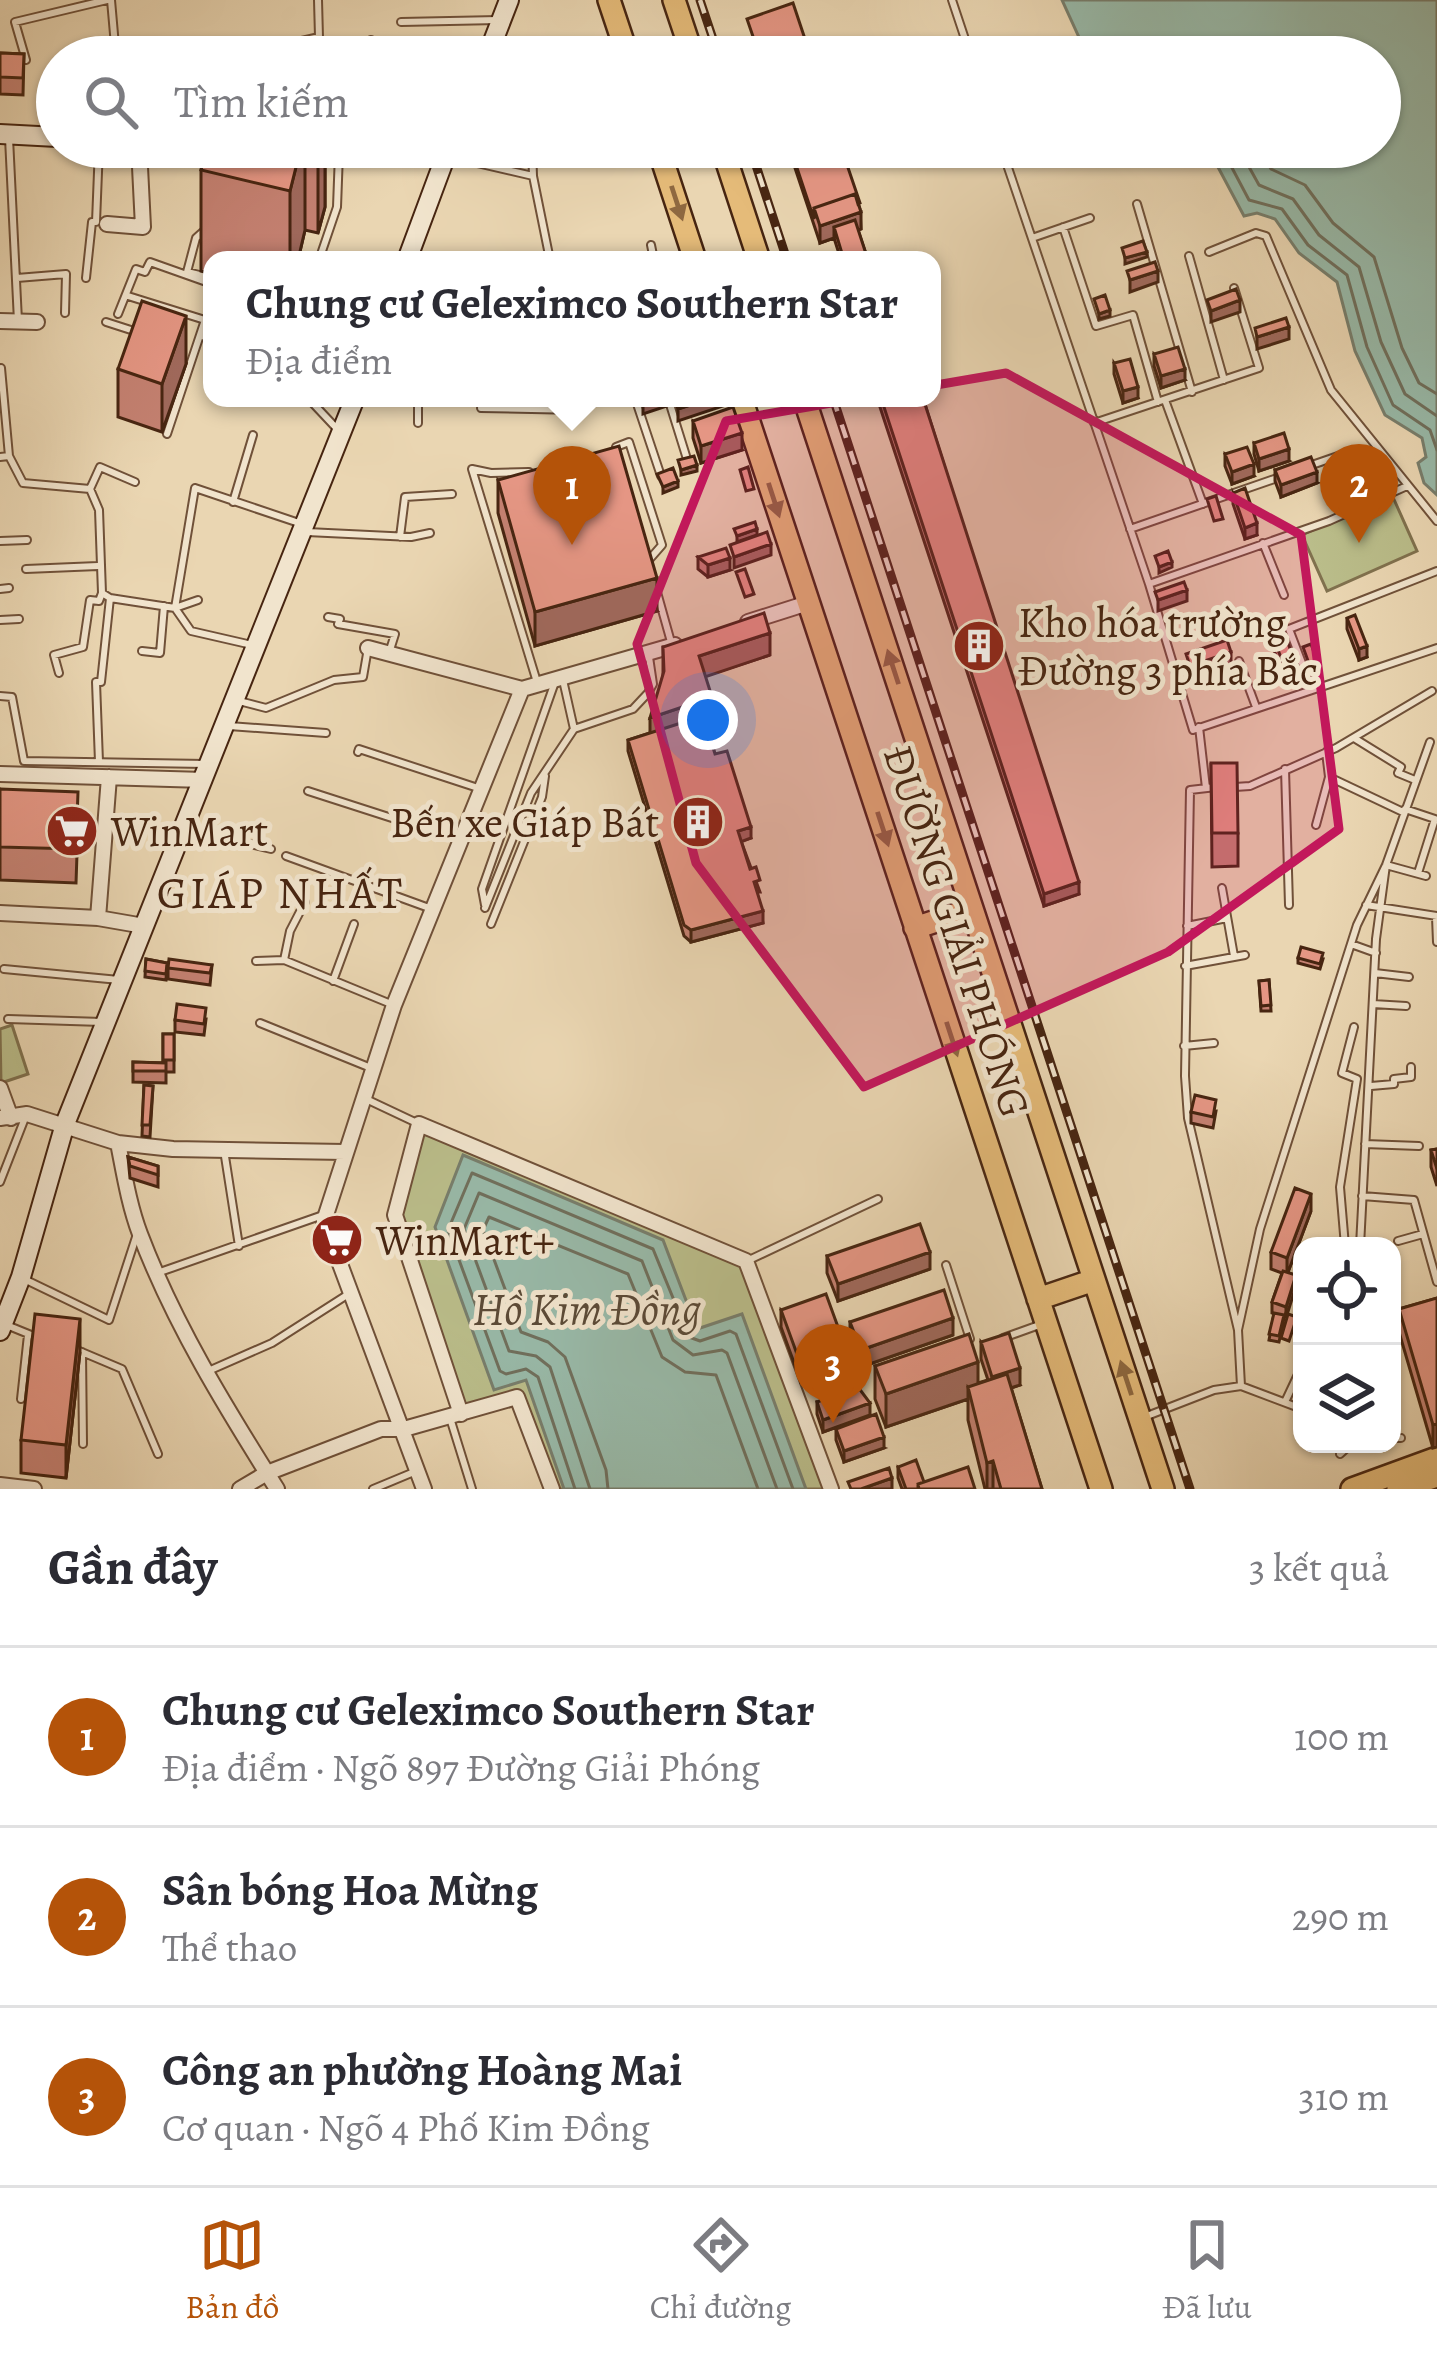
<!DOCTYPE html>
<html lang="vi">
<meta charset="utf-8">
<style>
body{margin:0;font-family:Alegreya,serif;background:#f2f2f3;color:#2b2b33}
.controls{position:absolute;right:36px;bottom:36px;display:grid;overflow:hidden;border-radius:24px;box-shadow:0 3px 9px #0004}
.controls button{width:108px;height:108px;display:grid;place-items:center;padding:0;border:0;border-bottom:3px solid #e1e1e2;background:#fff;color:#2b2b33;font:60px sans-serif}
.you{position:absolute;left:708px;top:720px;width:42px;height:42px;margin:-30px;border:9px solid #fff;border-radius:50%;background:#1a73e8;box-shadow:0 0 0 18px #1a73e833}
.badge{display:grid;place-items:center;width:78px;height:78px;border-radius:50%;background:#b45309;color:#fff;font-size:39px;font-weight:700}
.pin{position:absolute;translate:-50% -99px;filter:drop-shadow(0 3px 6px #0008)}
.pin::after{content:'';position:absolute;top:63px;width:42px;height:36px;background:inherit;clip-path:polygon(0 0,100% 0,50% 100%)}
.popup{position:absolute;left:203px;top:251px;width:738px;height:156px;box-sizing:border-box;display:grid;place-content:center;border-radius:24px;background:#fff;filter:drop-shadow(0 3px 9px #0005);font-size:39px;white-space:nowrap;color:#7c7c81}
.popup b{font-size:45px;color:#2b2b33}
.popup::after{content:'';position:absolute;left:50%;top:100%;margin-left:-24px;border:24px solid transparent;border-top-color:#fff}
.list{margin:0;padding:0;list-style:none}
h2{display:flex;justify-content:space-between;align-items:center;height:156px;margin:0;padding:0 48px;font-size:51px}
h2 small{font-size:39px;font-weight:400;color:#7c7c81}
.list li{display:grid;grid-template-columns:78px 1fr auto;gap:36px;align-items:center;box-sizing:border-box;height:180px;padding:0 48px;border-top:3px solid #e1e1e2}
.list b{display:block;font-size:45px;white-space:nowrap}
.list p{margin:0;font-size:39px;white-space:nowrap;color:#7c7c81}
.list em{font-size:39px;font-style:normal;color:#7c7c81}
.icon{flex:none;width:66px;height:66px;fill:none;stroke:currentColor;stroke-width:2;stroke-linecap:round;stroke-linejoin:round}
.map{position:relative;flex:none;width:1437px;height:1489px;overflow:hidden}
.search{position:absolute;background:#fff;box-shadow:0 3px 9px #0004;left:36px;right:36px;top:36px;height:132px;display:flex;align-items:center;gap:30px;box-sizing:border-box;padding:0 42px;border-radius:66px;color:#7c7c81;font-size:45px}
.sheet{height:696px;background:#fff}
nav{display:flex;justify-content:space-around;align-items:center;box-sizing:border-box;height:168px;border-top:3px solid #e1e1e2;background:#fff;font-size:33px;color:#7c7c81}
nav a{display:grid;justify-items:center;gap:6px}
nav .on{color:#b45309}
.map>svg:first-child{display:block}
</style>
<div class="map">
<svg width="1437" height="1489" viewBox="0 0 1437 1489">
<rect width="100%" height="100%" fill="#ead6b2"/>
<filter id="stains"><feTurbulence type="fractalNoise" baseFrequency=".00167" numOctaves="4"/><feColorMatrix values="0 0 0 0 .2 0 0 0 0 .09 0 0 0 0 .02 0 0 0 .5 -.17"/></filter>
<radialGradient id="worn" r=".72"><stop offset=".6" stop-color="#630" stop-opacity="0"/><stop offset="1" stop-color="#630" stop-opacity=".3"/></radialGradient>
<path fill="#babd8a" stroke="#80714e" stroke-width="3" d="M1392,495L1417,551L1327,591L1302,535Z
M12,1025L28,1074L1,1083L0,1029Z
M422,1129L742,1265L824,1489H556L524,1398L463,1408L399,1212Z"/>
<path fill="#98b9a8" stroke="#787e6c" stroke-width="3" d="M1062,0H1437V495L1424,483L1418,463L1426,457L1422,438L1385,415L1355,351L1337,282L1299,253L1275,219L1257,213L1244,216L1210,152L1191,161L1182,147H1380V57H1088Z
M463,1155L663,1240L697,1329L742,1314L806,1489H564L526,1380L494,1390L435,1227Z"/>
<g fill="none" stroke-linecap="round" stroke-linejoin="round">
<path stroke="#706f5c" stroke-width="3" d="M1221,147L1249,200L1282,209L1308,245L1347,275L1367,347L1393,405L1430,430L1437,450
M1238,147L1259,185L1293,199L1319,235L1359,267L1381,342L1405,394L1437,416
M1259,147L1271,169L1305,185L1333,223L1374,257L1402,348L1419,383L1437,394
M575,1489L538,1377L526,1369L506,1374L500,1371L448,1230L472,1173L653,1249L689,1337L700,1341L730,1331L736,1334L793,1489
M590,1489L550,1367L536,1356L509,1351L464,1229L479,1193L642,1261L673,1340L693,1355L722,1350L727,1353L777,1489
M608,1489L606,1470L565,1357L548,1342L521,1332L483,1230L489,1217L628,1274L662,1357L685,1372L716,1375L758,1489"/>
<g stroke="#705139" stroke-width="10">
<path id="lane" d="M111,0L116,57
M952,0L971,57
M401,22L498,20
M371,40L373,57
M231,57L319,37L318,0
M26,60L15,22L107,0
M9,138L18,321
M532,147L533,176
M1001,147L1149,584L1193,730L1437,648
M451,157L533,176L550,260
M1137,204L1192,392
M1063,227L1096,326L1133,315L1158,402
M205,230L196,238L187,272L212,278
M1032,238L1090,218
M651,245L654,260
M1209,252L1256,233L1266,236L1331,390L1437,521
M1189,256L1224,380
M319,260L337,207L339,153
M670,260L689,254
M17,278L66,274L65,313
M86,278L92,222H96L99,147
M128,296L205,320L200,335L212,340
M118,314L136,269L145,272L150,262L212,284
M106,322L134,331
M1,368L9,456
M308,398L339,431
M635,398L661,476
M668,398L687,459
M1165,400L1203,504
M481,408L579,410L577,398
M418,423V398
M1094,423L1259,368L1234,288
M167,434L200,335
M616,447L629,442L662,545L648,561
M0,457L9,456L23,483L90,489L99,510L102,593L110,598L175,608L191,631L252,645
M1309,466L1338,456
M529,472L491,473L472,469L537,682
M90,489L100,467L135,482
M233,502L253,435
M1130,529L1280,477
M307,532L411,537L430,533
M400,537L405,497L452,494
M0,541L27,540
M1263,543L1284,595
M26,569L98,566
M1149,584L1329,521L1407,486
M655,585L671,642
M0,589L9,588
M198,600L175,608L195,488L302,524
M328,617L340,619L338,624L395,634L389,653
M0,620L19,619
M142,651L160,653L164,606
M1239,661L1256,707
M59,673L54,655L83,647L90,600L99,601L102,593
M563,680L574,729
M1312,689L1289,629L1437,571
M0,696L12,697L24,761L206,764
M239,701L266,708L334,680L363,677L368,648
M229,726L326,733
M1199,727L1206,788
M1354,738L1401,767L1398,773L1415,780
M358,752L359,749L481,789
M99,762L96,682H101L110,598
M1285,769L1289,905
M1329,777L1403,812
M1216,787L1190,790L1185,1076L1188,1118L1238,1330
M1235,787L1250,786L1336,748L1432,691
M308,791L457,839
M1405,809L1435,819
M1316,825L1329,777L1326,752
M189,829L271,849
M286,856L429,908
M1418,873L1435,819
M1222,888L1234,956
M485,905L482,889L555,682
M1366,905L1437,916
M485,908L531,793L574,729L633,709L648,693L653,684L649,657
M1436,917L1437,942
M491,924L542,797L545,776
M1187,926L1227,918
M1351,944L1376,953
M284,960L290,931L305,902
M256,961L284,960L391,1004
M1185,966L1245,955
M4,969L119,980
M1375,973L1409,977
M333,981L354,924
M1373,1004L1406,1006
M8,1019L102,1022
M260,1023L371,1068
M1184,1046L1214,1043
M1371,1086L1394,1084V1079L1411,1077V1067
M366,1099L419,1124
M1365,1144L1419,1146
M224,1150L239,1246
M0,1182L25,1118
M1362,1196L1414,1200L1437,1282
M1398,1241L1423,1234
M1345,1246L1340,1187L1357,1079L1342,1073L1354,1027
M1360,1246L1376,939L1386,865L1426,876
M749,1260L878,1199
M946,1265L970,1339
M160,1272L323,1215
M24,1279L109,1320L137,1234
M4,1324L36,1337
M1003,1338L1042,1324
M77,1350L122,1369L158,1454
M82,1352L83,1444
M206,1372L272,1343L347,1295
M1241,1386L1302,1409
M21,1399L28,1335
M1285,1402L1302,1366
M1147,1416L1214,1390L1241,1386L1238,1330L1260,1229L1357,925L1386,865L1430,742
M450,1418L472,1489
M1392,1438H1401
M1340,1454L1351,1444
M373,1489L414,1472"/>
</g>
<g stroke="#705139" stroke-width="18">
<path id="street" d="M107,224L143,227L139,147
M0,321L37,322
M748,622L808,603
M368,648L522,689L675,645
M0,774L204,780
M0,913L98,918L144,926
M98,918L109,777
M0,1088L11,1118
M0,1118L27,1114L118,1143L173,1149L345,1152
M118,1143C124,1173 129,1205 140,1234C174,1324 226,1408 277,1489
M461,1414L395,1215L419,1124L746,1261L831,1489
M0,1485L34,1489
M240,1489L267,1473L381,1429H404L517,1397L552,1489
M424,1489L324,1221L394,1005L522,689"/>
</g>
<g stroke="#472511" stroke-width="22">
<path id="secondary" d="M487,57L509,0
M0,134L57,137
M295,147L445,156
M407,260L449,147
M0,1331L21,1277L65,1124L355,398"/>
</g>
<g stroke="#472511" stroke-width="26">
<path id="primary" d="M609,0L628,57
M674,0L693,57
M658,147L695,260
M722,147L759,260
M741,398L1101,1489
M804,398L1163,1489
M915,928L972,909
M1038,1299L1094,1280
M1352,1489L1437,1458
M1398,1489L1437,1476"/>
</g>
<use href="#lane" stroke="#f1e4cd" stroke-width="6"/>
<use href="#street" stroke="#f1e4cd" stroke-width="14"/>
<use href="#secondary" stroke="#f1e4cd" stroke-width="18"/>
<use href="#primary" stroke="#e5bb79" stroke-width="21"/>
<g stroke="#472511" stroke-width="9">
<path id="rail" d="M700,0L719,57
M750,147L787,260
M833,398L1190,1489"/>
</g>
<use href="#rail" stroke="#f1e4cd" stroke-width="4.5" stroke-dasharray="14" stroke-linecap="butt"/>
</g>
<path fill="#c58172" stroke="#472511" stroke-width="3" d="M0,53L24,54L23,95L0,94Z
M207,147H325V207L318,233L305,230L298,260H212V274L201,271V170Z
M788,147H841L860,209L861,229L858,230L868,260H841L834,238L820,243Z
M1154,354L1185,380L1161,388L1154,366Z
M1114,363L1138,398L1123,403L1114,374Z
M186,364L162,432L118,417V369Z
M877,398H923L1079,894L1044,906Z
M693,421L742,450L701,463L693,438Z
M1254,443L1289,461L1259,471L1254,454Z
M1225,454L1254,476L1232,484L1225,466Z
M1275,470L1317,483L1281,497L1275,481Z
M498,480L657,611L535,646L498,513Z
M1233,493L1257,535L1245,539L1233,504Z
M698,557L730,570L708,577L698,569Z
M1347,618L1367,657L1359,660L1347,629Z
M1273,637L1298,680L1287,684L1273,648Z
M663,647L770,655L705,676L712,719L705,722L715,754L751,838L741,841L760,892H757L763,923L691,942L684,936L628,751V740L650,733L663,675Z
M1211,763L1238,833V866L1212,867Z
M0,789L78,825L76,883L0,880Z
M1298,958L1323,959L1320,969L1298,963Z
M146,959L167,963L166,980L145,977Z
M212,965L210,985L168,979V968Z
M1269,980L1271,1011H1261L1259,981Z
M206,1019L204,1035L175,1032V1020Z
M163,1034H174V1072H166V1083L133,1082V1062L163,1063Z
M144,1085L153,1086L150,1137L142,1136Z
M1216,1111L1213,1128L1191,1123V1112Z
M1437,1149V1186L1431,1167V1150Z
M128,1157L158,1166V1187L130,1178Z
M1311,1211L1288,1272L1296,1286L1284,1318L1279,1342L1269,1340L1274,1314L1272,1313V1302L1282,1273L1271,1269V1252Z
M827,1256L930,1269L838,1301L827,1273Z
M1437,1298L1433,1448L1399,1332V1309Z
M781,1310L846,1366L801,1382L781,1327Z
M850,1322L953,1335L861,1367L850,1339Z
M981,1342L1020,1385L1011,1388L1042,1489H985L968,1420V1399L886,1427L875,1399V1366L978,1383L988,1380L981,1359Z
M80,1352L66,1478L21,1473V1440Z
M817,1402L870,1415L823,1432L817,1414Z
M836,1429L884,1448L844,1462L836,1440Z
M898,1467L924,1482L975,1489H902L898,1478Z"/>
<path fill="#a0695c" stroke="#472511" stroke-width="3" d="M301,147H305V230L298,260H290V191Z
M318,147H325V207L318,233Z
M861,212V229L837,237L834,227V238L820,243V226Z
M1147,252V257L1125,264V258Z
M1158,271V282L1130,292V280Z
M1240,300V312L1211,322V311Z
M1110,310V316L1099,319V314Z
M186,316V364L162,432V384Z
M1289,327V339L1257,349V337Z
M1185,369V380L1161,388V376Z
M1138,387V398L1123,403V391Z
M657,398H670V405L643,414V403Z
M712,398H729V404L678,421V409Z
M742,433V450L701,463V446Z
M1289,449V461L1259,471V459Z
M1254,464V476L1232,484V472Z
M697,465V471L681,475V470Z
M1317,472V483L1281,497V485Z
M678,481V487L663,493V487Z
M1257,523V535L1245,539V528Z
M757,529V535L737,542V536Z
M771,544V555L734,568V557Z
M730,558V570L708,577V565Z
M1172,562V567L1159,573V567Z
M657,578V611L535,646V612Z
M1187,590V601L1158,611V600Z
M770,633V655L699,679V656Z
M1367,646V657L1359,660V649Z
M1231,652V664L1190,678V666Z
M1298,669V680L1287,684V673Z
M712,697V719L650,741V718Z
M751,827V838L738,843V831Z
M1079,882V894L1044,906V894Z
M763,911V923L691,942V930Z
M1311,1194V1211L1287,1275V1258Z
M930,1252V1269L838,1301V1284Z
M1296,1275V1286L1286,1318V1307Z
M953,1318V1335L861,1367V1350Z
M80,1319V1352L66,1478V1445Z
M846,1349V1366L801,1382V1365Z
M978,1362V1395L968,1387V1399L886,1427V1394Z
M1020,1368V1385L992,1394V1377Z
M870,1403V1415L823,1432V1420Z
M1437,1424V1447L1433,1448V1425Z
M884,1437V1448L844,1462V1451Z
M993,1461V1489H987V1463Z
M892,1478V1489H861Z"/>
<path fill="#e59684" stroke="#472511" stroke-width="3" d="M793,3L811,57H760L747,19Z
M0,53L24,54L23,78L0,77Z
M207,147H301L290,191L201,170Z
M790,147H841L860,203L858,204L855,194L814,208V219Z
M855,194L861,212L820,226L814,208Z
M855,220L868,260H844L834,227Z
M1143,241L1147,252L1125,258L1122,248Z
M1155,262L1158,271L1130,280L1127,271Z
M1236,289L1240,300L1211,311L1207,300Z
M1105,295L1110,310L1099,314L1094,299Z
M142,301L186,316L162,384L118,369Z
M1286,318L1289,327L1257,337L1255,328Z
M1178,347L1185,369L1161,376L1154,354Z
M1130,359L1138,387L1123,391L1114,363Z
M674,398H712L678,409Z
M881,398H923L1079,882L1044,894Z
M733,407L742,433L701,446L693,421Z
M1284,433L1289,449L1259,459L1254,443Z
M619,446L657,578L535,612L498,480Z
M1247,447L1254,464L1232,472L1225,454Z
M694,456L697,465L681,470L678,460Z
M1311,457L1317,472L1281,485L1275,470Z
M748,467L754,489L746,491L740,470Z
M673,468L678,481L663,487L657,474Z
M1245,488L1257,523L1245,528L1233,493Z
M1216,496L1223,519L1214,521L1207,499Z
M755,522L757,529L737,536L734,529Z
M767,532L771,544L734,557L730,545Z
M726,548L730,558L708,565L698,557Z
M1168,551L1172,562L1159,567L1155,556Z
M745,569L754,594L745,597L736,572Z
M1184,582L1187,590L1158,600L1155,592Z
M764,613L770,633L699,656L712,697L650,718L664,671L663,647Z
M1355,615L1367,646L1359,649L1347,618Z
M1284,633L1298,669L1287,673L1273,637Z
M1227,640L1231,652L1190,666L1186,654Z
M1311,644L1320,668L1312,672L1303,647Z
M703,716L715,754L727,751L751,827L738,831L750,869L756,867L760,880L754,882L763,911L691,930L684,925L628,740Z
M1211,763H1237L1238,833H1212Z
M0,789L78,792L76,849L0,847Z
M1301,947L1323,953L1320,964L1298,958Z
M146,959L167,963L166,974L145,971Z
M169,959L212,965L210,973L168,968Z
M1269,980L1271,1005L1261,1006L1259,981Z
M177,1004L206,1008L204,1024L175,1020Z
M163,1034H174V1060H163Z
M133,1062L166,1063V1071H133Z
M144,1085L153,1086L150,1125H142Z
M1195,1095L1216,1100L1213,1117L1191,1112Z
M1437,1149V1169L1431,1150Z
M128,1157L158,1166V1175L130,1166Z
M1295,1188L1311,1194L1287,1258L1271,1252Z
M920,1224L930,1252L838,1284L827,1256Z
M1283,1271L1296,1275L1286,1307L1272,1302Z
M944,1290L953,1318L861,1350L850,1322Z
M826,1294L846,1349L801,1365L781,1310Z
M1437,1298V1424L1433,1425L1399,1309Z
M1274,1313L1284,1315L1279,1336L1269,1334Z
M35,1314L80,1319L66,1445L21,1440Z
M1288,1314L1297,1317L1289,1341L1281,1338Z
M1009,1333L1020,1368L992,1377L981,1342Z
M969,1334L978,1362L886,1394L875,1366Z
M1007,1374L1042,1489H1001L993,1461L987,1463L968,1387Z
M858,1387L870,1403L823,1420L817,1402Z
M876,1414L884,1437L844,1451L836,1429Z
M916,1460L924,1482L918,1484V1489H906L898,1467Z
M968,1467L975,1489H919L918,1484Z
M889,1468L892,1478L861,1489H851L848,1482Z"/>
<defs><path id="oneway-solid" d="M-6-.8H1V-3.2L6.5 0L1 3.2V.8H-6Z" transform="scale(3)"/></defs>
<g fill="#8e6840">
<use href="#oneway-solid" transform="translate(677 203) rotate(72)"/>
<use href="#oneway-solid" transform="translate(774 500) rotate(72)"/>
<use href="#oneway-solid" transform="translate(893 667) rotate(-108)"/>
<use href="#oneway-solid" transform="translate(883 829) rotate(72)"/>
<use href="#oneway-solid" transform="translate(952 1039) rotate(72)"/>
<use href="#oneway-solid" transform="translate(1126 1378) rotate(-108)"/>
</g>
<path fill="#c2185b" fill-opacity="0.2" stroke="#c2185b" stroke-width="9" stroke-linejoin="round" d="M1006,373L1301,535L1339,829L1168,952L864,1087L696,863L637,644L726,421Z"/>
<defs>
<g id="building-disc" transform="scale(2.7)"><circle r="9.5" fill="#8f2418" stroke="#f1e4cd"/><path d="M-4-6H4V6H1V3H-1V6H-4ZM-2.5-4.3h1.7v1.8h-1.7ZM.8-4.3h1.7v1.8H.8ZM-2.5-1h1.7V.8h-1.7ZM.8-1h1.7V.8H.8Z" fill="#fff"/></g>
<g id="supermarket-disc" transform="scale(2.7)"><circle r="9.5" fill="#8f2418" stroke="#f1e4cd"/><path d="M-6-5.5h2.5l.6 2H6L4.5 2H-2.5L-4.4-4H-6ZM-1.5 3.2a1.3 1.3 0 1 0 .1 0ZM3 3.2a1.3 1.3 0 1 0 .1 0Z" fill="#fff"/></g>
</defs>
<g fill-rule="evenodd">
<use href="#building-disc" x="979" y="646"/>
<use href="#building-disc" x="698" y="822"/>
<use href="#supermarket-disc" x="72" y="831"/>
<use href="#supermarket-disc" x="337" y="1240"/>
</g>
<g text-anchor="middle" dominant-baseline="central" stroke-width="10" stroke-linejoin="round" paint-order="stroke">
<g font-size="42" fill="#472511" stroke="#f1e4cd" text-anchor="start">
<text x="1018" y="622">Kho hóa trường<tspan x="1018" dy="48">Đường 3 phía Bắc</tspan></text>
<text x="659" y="822" text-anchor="end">Bến xe Giáp Bát</text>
<text x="111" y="831">WinMart</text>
<text x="376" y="1240">WinMart+</text>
</g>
<g font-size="42" fill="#472511" stroke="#f1e4cd">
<text transform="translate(957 931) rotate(72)">ĐƯỜNG GIẢI PHÓNG</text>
</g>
<g font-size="45" letter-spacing="3" fill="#472511" stroke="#f1e4cd">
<text x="281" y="893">GIÁP NHẤT</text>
</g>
<g font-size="45" font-style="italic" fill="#5b4a37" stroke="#f1e4cd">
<text x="587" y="1309">Hồ Kim Đồng</text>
</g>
</g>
<rect width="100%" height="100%" filter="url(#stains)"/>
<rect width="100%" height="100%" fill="url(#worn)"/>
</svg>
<div class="controls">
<button><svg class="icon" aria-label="locate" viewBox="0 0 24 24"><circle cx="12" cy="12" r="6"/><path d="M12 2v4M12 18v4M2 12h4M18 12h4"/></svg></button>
<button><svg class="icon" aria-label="layers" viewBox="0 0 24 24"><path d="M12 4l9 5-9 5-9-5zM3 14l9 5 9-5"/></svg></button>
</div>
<div class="you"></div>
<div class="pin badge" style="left:572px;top:545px">1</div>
<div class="popup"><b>Chung cư Geleximco Southern Star</b>Địa điểm</div>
<div class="pin badge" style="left:1359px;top:543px">2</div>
<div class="pin badge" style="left:833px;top:1423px">3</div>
<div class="search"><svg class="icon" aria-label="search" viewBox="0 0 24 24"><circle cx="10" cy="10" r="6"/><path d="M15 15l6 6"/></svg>Tìm kiếm</div>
</div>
<section class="sheet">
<h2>Gần đây<small>3 kết quả</small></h2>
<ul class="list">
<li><span class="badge">1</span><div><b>Chung cư Geleximco Southern Star</b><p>Địa điểm · Ngõ 897 Đường Giải Phóng</p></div><em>100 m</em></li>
<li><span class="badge">2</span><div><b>Sân bóng Hoa Mừng</b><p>Thể thao</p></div><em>290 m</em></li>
<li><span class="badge">3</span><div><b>Công an phường Hoàng Mai</b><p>Cơ quan · Ngõ 4 Phố Kim Đồng</p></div><em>310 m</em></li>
</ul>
</section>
<nav>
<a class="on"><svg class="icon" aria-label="map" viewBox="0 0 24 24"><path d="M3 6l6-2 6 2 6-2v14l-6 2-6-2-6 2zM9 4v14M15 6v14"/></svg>Bản đồ</a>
<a><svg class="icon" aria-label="directions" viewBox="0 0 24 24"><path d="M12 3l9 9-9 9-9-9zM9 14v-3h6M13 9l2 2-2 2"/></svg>Chỉ đường</a>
<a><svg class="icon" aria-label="saved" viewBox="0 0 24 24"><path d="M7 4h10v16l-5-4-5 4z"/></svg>Đã lưu</a>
</nav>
